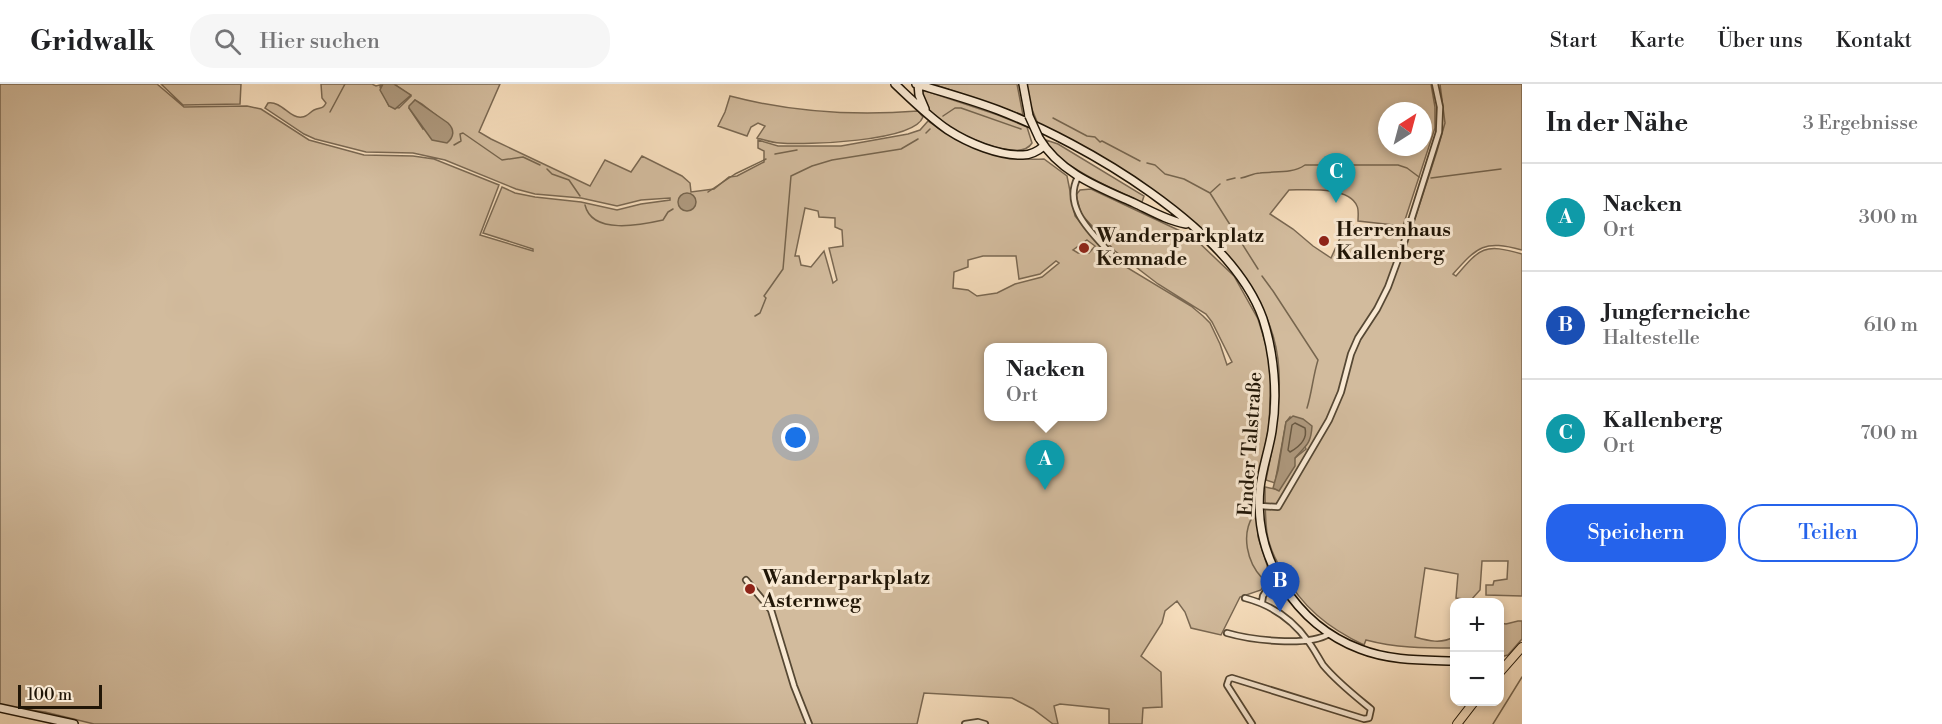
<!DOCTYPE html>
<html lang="de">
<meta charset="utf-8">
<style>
body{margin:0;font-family:"Libre Bodoni",serif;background:#f6f6f6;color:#202124}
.controls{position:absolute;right:18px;bottom:18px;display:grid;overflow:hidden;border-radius:12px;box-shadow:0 3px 9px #0003}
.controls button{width:54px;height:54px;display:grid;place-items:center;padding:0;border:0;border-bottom:2px solid #e0e0e0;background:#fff;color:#202124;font:30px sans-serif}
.compass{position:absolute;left:1378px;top:18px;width:54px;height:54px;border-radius:50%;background:#fff;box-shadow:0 3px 9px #0003;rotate:36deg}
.scale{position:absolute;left:18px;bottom:15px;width:84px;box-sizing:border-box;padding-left:6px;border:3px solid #211607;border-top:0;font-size:16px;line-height:21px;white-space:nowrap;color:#211607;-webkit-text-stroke:4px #f9e9d3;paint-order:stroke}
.you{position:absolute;left:796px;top:354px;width:21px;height:21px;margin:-15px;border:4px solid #fff;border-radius:50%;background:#1a73e8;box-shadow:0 0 0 9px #1a73e833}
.badge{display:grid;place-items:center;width:39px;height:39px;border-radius:50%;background:#2563eb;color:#fff;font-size:20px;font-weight:700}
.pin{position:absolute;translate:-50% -50px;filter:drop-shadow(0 2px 3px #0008)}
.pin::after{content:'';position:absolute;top:32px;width:21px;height:18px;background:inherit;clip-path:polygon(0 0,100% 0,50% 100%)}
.popup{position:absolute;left:984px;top:259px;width:123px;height:78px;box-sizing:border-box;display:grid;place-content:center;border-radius:12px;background:#fff;filter:drop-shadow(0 2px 4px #0005);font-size:20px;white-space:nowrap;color:#757577}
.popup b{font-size:22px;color:#202124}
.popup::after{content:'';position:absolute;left:50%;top:100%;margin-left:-12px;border:12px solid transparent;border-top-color:#fff}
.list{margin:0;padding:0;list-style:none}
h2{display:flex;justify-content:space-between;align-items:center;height:78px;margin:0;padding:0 24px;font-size:26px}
h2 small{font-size:20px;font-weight:400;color:#757577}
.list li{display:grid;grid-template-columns:39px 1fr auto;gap:18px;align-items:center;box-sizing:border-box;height:108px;padding:0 24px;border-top:2px solid #e0e0e0}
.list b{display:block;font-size:22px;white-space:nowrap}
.list p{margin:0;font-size:20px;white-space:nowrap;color:#757577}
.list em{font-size:20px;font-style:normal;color:#757577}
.actions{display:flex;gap:12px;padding:18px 24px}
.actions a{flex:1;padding:14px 0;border:2px solid #2563eb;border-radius:24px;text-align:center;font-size:21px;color:#2563eb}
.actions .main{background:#2563eb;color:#fff}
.icon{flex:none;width:33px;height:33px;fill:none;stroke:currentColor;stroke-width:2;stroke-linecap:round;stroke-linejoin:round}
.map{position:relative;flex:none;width:1522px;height:640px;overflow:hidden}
header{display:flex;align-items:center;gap:36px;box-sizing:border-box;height:84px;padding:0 30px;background:#fff;border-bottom:2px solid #e0e0e0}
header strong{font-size:28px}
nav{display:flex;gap:33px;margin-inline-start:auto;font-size:21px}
.search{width:420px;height:54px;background:#f6f6f6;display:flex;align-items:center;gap:15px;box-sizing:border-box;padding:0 21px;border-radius:24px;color:#757577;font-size:22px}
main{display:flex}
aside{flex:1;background:#fff}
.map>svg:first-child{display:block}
</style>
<header>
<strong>Gridwalk</strong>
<div class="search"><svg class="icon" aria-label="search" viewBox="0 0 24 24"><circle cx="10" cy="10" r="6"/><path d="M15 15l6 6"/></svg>Hier suchen</div>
<nav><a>Start</a><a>Karte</a><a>Über uns</a><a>Kontakt</a></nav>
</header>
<main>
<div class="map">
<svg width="1522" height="640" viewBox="0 0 1522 640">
<rect width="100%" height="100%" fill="#f6ddbc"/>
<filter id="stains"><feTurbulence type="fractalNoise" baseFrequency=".00333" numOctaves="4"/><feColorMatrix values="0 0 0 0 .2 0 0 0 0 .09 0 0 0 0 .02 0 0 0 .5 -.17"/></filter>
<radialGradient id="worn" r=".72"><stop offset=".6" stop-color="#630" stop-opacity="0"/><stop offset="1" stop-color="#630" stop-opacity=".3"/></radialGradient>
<path fill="#d2bb9d" stroke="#7a6852" stroke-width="1.5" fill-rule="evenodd" d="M0,0H157L184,23L247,22L261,25L309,56L364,71L413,72L434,75L499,101L480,151L533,167V165L483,149L502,103L515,109L535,113L581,118L617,126L641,120L670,116V114L641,116L617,122L581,114L535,110L516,105L445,76L413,69L366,68L315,55L304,50L265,24L268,19C282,17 290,35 302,33C307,33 310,28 314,26C321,23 323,25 326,19L322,14L321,0H372L376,2L383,0L380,3L389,22L399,24L411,12L394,0H500L479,48L491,55L590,102L605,76L631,88L642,72L682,92L690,99L691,108L714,105L729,93L737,92L764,78V67L758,64V56L778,62H841L908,50L920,46L928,37C962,62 1001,78 1044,75L1067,92L1075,132L1105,168L1101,174L1113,175L1191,222L1203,232L1210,239L1220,260L1227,281L1232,278L1212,238L1206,230L1158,200L1115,167L1081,130L1076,111L1080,106L1091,105L1193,153L1234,192L1258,235L1266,261L1271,288L1269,343L1257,402L1258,453L1267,481L1268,494L1261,506L1240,513L1221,551L1191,544L1185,528L1177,517L1165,527L1162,539L1141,572L1161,588L1162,623L1143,624L1142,640H1109V625L1060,620L1054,622L1058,640H1053L1033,625L1012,614L924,609L917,640H94L45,628L0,622ZM415,16L422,20L436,31L423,45L409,24ZM805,124L818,127L819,133L835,134V143L842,146L843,162L829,164L837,196L833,199L824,167L811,183L801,181L799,172H795ZM1087,156L1095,162L1089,169H1078L1073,166ZM983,172H1016L1019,195L1040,190L1056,177L1059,179L1042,193L1015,200L997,209L977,212L968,206L953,204L954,188L968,183V176ZM988,264H1102V332H988Z
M161,0H241L240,20L183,21Z
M933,0H1017L1023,31Z
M1027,0H1431L1435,23V44L1403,142L1358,137C1358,132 1359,126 1357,122C1349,102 1306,106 1289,106L1270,130L1293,145L1313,162L1331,174L1346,141L1403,146V150H1410L1437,67L1445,39L1440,0H1522V166C1484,156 1478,162 1453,190L1456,192C1480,164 1484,159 1522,170V512L1486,511V501H1493L1494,497L1507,495L1508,477H1482L1480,506L1471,516L1456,514L1458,490L1425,484L1415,553C1429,557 1441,560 1454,553V564C1424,564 1396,564 1366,556L1364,561C1328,544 1302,523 1283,488C1276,477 1269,462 1267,449C1265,434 1265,418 1265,403L1279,406L1295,374L1306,365L1290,333L1286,338L1275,399L1266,396C1273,361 1281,324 1279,287C1276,223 1233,174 1188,134L1038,40L1029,18ZM1387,27H1423V63H1387Z
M920,5L998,31L1027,43L1032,59C1021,78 969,55 955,46C946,41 936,33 929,26C923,19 922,13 920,5Z
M730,12C791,28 855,32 918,27L923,33C914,58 805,61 780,59C772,59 765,56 757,54L765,42L758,39L751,43L747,52L718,42L725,28Z
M1046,56L1058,60L1144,112L1142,118C1119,108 1053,80 1046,56Z
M1518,537H1522V555L1508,571L1500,573V539L1506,540Z"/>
<path fill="#ae997e" stroke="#76654e" stroke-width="1.5" d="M383,0H394L411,11L395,25L389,22L380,6Z
M415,16L448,39C455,46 454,53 447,59L432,56L409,24V22Z
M678 118a9 9 0 1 1 18 0a9 9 0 1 1-18 0Z
M1293,332L1303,335L1312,342C1311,361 1305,362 1295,374V382L1279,407L1273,404L1278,386L1286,338Z"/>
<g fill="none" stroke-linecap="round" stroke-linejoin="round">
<path stroke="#685842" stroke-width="1.5" d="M1295,339L1305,344C1308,356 1299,363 1290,368L1288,366L1292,341Z"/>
<path stroke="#76654e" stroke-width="1.5" d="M330,28L345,0
M943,32L955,24H961L1021,45
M1053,34L1087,52L1095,53L1100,58L1102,57L1140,77
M926,49L930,45
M454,61L461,57L460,50L463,49L502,76L523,73L540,81
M775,70L797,66
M1147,79L1155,81L1165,90L1184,95L1210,109L1258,185
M547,85L552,90L569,96L580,112
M1241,94C1248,93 1253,89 1260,89C1275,87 1292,90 1305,81H1398L1407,84L1419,93
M1431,94L1501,85
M1227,96L1235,94
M708,108L735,90L766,75
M1210,109L1220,100
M585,121C592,151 641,141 663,136L668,128L673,125
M1262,192L1273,207L1318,276C1313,292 1312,308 1307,324
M755,232L760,229L766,214L764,212L783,185L791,92L812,82L832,76L901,65L918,55
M1253,432C1241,451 1247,478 1262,494
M1493,640L1522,593"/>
<g stroke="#564834" stroke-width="8">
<path id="minor" d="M1078,93C1062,123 1092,149 1111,170
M1260,422L1278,423L1329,336L1341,308L1351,270L1358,254L1377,225L1388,203L1403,162L1439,48L1440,23L1435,0
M746,496L771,526L794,602L809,640
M1245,514C1272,521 1292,535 1308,557C1314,565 1318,573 1323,581C1337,598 1354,611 1371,625L1369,634L1364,635L1232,594L1229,595L1227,601L1252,640
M1262,518L1263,512L1277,490
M1227,549C1251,556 1307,563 1329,550
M965,640L978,638L985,640"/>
</g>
<g stroke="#211607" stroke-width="10">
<path id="secondary" d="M895,0C912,16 929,33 948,46C968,59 999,72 1023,71C1031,71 1038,67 1044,62
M916,0C943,8 972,16 998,26C1084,59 1231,144 1263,235C1274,269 1278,311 1272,347C1269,366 1262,385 1260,404C1253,474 1296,541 1360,565C1390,577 1424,576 1454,577
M918,0L919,11L925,25
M1023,0L1029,32
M1039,54C1060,89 1098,103 1134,119C1151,127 1168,137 1186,140
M0,624L74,640"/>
</g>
<g stroke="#211607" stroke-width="10">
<path id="primary" d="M1500,588L1522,563
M1457,640L1474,618"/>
</g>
<use href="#minor" stroke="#f9e9d3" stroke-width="4.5"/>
<use href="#secondary" stroke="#f9e9d3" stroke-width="7"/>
<use href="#primary" stroke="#f6ddbc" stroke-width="8"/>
<g stroke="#211607" stroke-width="10" stroke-linecap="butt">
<path id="secondary-bridge" d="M1029,32L1039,54"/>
</g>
<use href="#secondary-bridge" stroke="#f9e9d3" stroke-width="7"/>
</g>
<g fill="#8f2418" stroke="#f9e9d3" stroke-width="2">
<circle cx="1324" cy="157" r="6"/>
<circle cx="1084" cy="164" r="6"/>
<circle cx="750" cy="505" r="6"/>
</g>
<g text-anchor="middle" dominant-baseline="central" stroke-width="6" stroke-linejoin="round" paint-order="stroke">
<g font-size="20" font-weight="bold" fill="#211607" stroke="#f9e9d3" text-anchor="start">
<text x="1336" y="146">Herrenhaus<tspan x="1336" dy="23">Kallenberg</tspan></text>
<text x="1096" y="152">Wanderparkplatz<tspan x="1096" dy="23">Kemnade</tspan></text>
<text x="762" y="494">Wanderparkplatz<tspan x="762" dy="23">Asternweg</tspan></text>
</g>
<g font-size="20" fill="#211607" stroke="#f9e9d3">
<text transform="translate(1251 360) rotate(-86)">Ender Talstraße</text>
</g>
</g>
<rect width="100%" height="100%" filter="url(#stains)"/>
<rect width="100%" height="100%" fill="url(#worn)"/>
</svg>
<div class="controls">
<button>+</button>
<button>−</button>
</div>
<svg class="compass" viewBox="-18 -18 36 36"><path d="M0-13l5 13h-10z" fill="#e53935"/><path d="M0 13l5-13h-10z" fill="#757577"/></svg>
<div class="scale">100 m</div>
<div class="you"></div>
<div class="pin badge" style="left:1045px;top:406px;background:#0f9aa8">A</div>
<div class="popup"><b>Nacken</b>Ort</div>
<div class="pin badge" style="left:1280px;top:528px;background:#1a4fb4">B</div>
<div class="pin badge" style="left:1336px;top:119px;background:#0f9aa8">C</div>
</div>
<aside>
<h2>In der Nähe<small>3 Ergebnisse</small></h2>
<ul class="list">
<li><span class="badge" style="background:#0f9aa8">A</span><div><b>Nacken</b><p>Ort</p></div><em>300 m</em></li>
<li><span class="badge" style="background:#1a4fb4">B</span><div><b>Jungferneiche</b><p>Haltestelle</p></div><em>610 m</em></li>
<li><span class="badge" style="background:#0f9aa8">C</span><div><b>Kallenberg</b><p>Ort</p></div><em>700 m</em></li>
</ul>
<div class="actions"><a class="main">Speichern</a><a>Teilen</a></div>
</aside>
</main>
